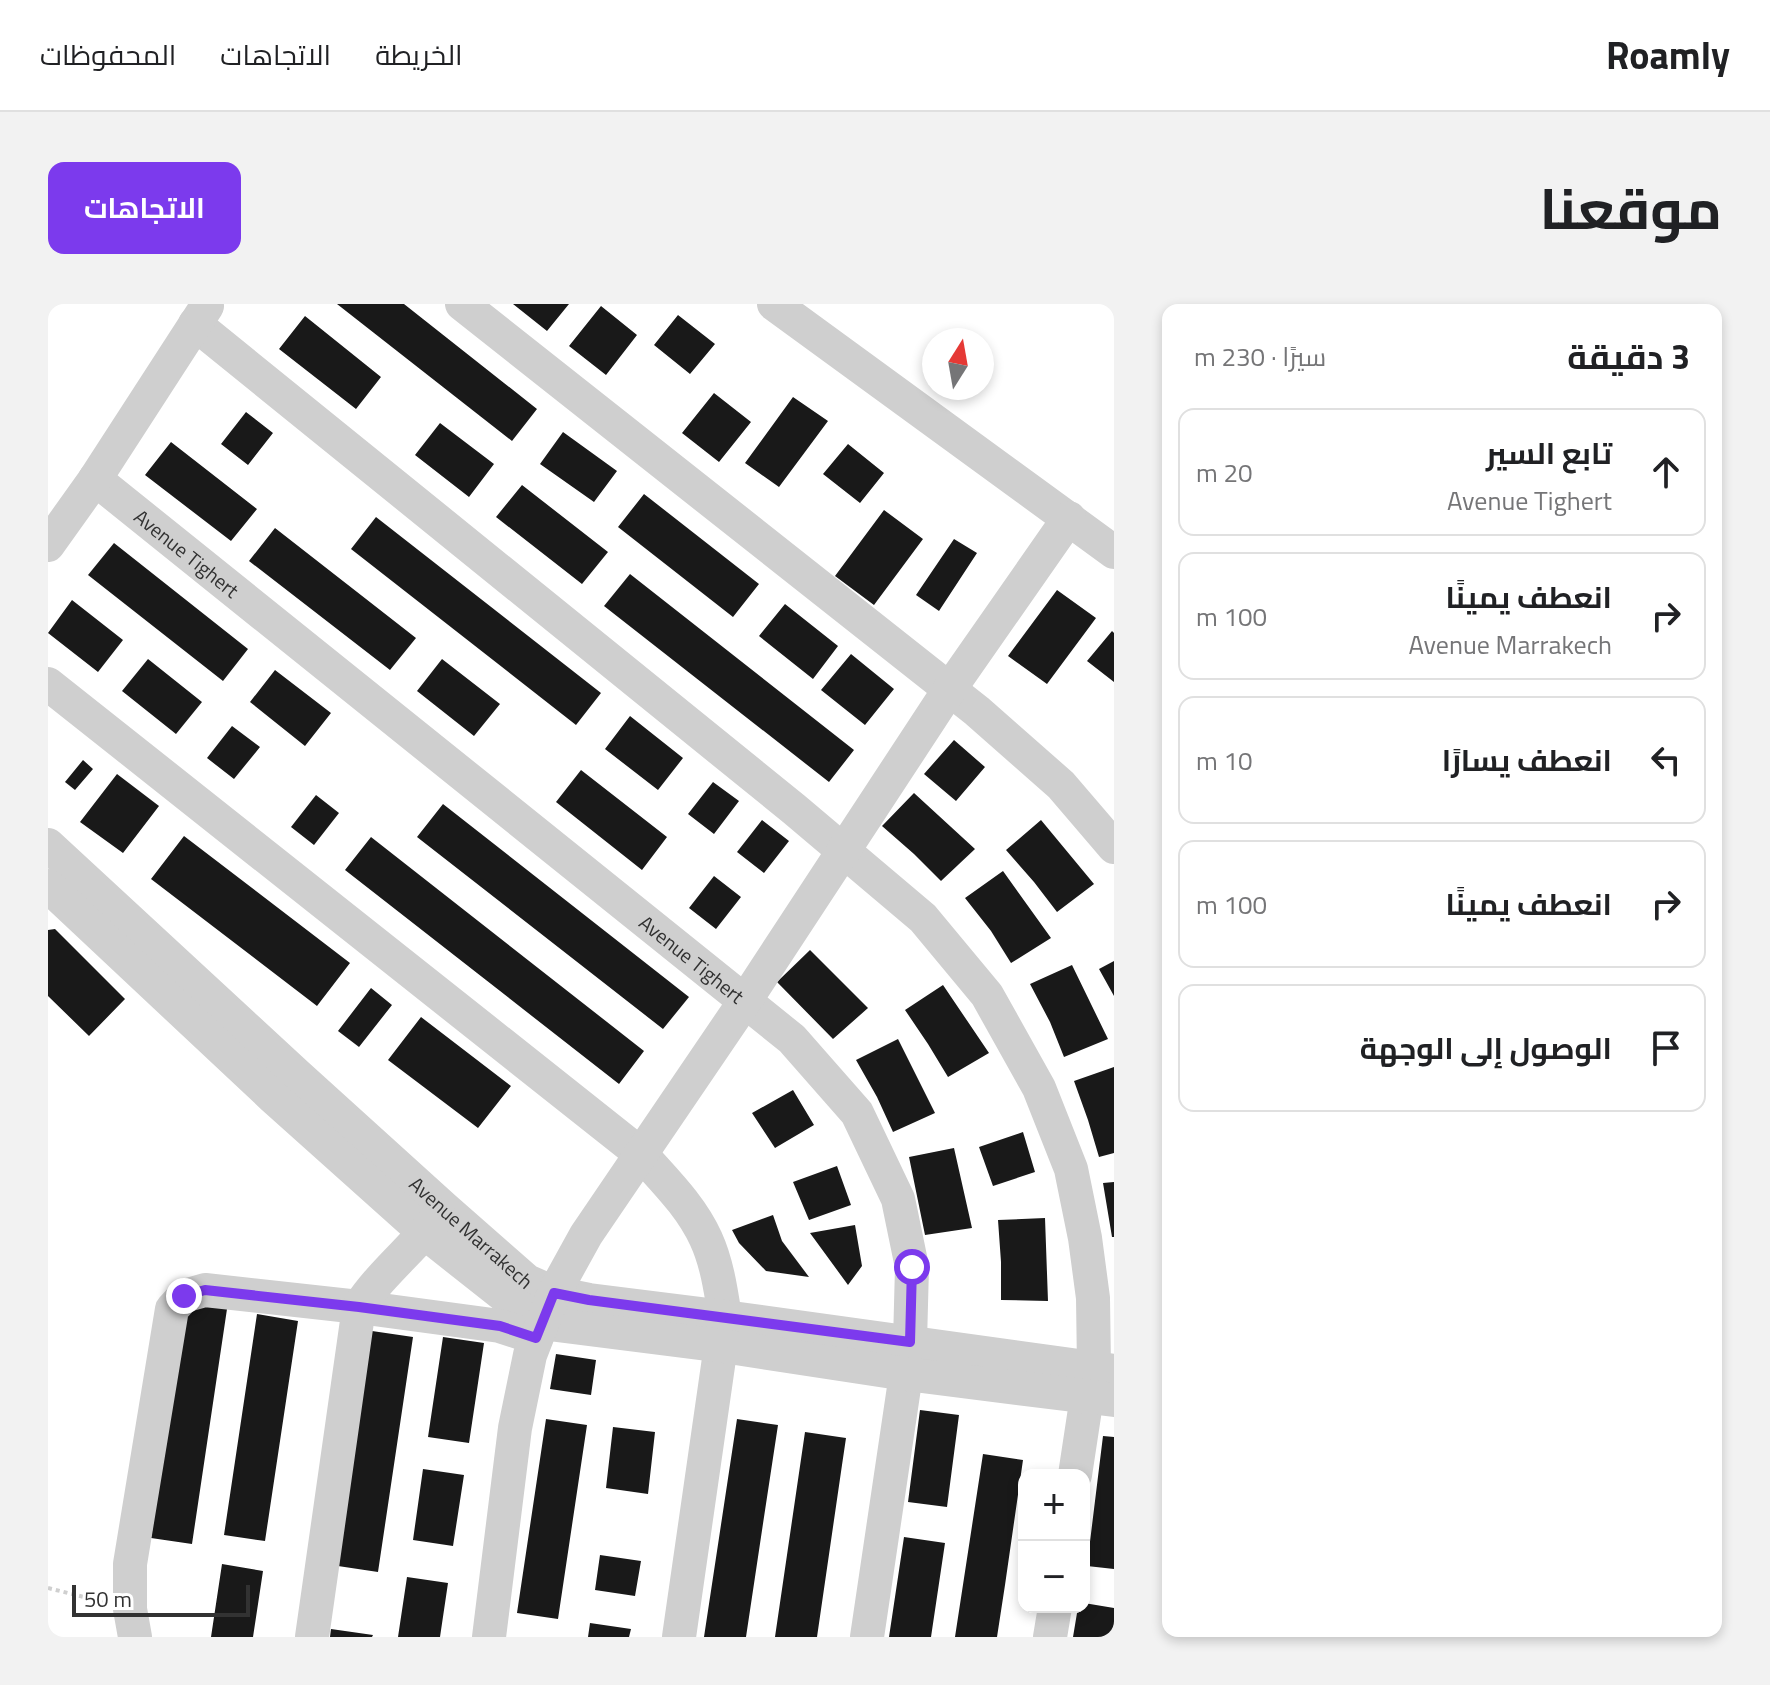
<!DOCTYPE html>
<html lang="ar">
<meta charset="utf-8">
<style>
body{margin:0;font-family:"Titillium Web",Cairo,sans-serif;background:#f2f2f2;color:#202124;direction:rtl}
.controls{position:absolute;right:24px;bottom:24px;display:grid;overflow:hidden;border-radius:16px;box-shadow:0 4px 12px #0003}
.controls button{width:72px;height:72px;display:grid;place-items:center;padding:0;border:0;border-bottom:2px solid #e0e0e0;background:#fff;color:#202124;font:40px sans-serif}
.compass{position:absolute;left:874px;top:24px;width:72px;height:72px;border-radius:50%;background:#fff;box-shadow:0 4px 12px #0003;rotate:11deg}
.scale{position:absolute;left:24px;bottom:20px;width:178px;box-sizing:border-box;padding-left:8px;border:4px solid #323232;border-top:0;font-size:22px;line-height:28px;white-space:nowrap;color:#323232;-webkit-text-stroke:6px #fff;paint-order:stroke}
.stop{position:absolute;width:24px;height:24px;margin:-18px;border:6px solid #7c3aed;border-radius:50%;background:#fff}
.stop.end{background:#7c3aed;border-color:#fff;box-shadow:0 2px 8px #0008}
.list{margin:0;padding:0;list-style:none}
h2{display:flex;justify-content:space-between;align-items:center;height:104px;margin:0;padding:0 32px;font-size:34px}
h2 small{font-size:26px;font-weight:400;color:#757577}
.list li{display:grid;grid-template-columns:52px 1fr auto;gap:24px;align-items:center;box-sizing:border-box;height:128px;margin:0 16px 16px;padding:0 16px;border:2px solid #e0e0e0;border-radius:16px}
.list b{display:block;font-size:30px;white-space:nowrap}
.list p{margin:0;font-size:26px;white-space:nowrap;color:#757577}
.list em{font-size:26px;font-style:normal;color:#757577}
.icon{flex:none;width:44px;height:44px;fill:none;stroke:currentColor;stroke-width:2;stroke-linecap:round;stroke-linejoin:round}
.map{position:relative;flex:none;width:1066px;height:1333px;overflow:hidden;direction:ltr;border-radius:16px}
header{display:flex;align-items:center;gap:48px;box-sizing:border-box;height:112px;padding:0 40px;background:#fff;border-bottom:2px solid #e0e0e0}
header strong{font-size:38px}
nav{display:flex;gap:44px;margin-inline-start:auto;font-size:28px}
.intro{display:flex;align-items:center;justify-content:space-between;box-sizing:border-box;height:192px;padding:0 48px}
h1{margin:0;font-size:56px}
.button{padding:20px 36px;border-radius:16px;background:#7c3aed;color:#fff;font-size:28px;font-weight:700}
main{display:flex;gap:48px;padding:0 48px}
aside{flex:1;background:#fff;border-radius:16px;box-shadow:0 4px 12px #0003}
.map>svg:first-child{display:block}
</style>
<header>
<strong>Roamly</strong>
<nav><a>الخريطة</a><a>الاتجاهات</a><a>المحفوظات</a></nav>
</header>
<div class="intro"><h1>موقعنا</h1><a class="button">الاتجاهات</a></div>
<main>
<aside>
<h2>3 دقيقة<small>سيرًا · 230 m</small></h2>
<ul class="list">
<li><svg class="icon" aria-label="ahead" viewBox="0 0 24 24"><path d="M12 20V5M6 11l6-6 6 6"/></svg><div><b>تابع السير</b><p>Avenue Tighert</p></div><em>20 m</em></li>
<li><svg class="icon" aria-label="right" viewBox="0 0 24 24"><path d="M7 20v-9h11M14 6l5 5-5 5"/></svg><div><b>انعطف يمينًا</b><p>Avenue Marrakech</p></div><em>100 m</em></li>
<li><svg class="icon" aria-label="left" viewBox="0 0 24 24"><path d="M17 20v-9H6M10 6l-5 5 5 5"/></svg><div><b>انعطف يسارًا</b></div><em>10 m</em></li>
<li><svg class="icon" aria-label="right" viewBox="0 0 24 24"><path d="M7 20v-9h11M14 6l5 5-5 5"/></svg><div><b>انعطف يمينًا</b></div><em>100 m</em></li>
<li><svg class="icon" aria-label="arrive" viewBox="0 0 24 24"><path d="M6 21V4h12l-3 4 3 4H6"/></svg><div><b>الوصول إلى الوجهة</b></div></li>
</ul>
</aside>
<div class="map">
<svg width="1066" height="1333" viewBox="0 0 1066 1333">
<rect width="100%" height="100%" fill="#fff"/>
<path fill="#191919" d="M289,0H356L489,105L464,137Z
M465,0H521L499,27Z
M553,2L589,31L558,71L521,42Z
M630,11L667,40L642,70L606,41Z
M257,12L333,73L308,105L231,45Z
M666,89L703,118L671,158L634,129Z
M745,93L780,117L731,183L697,159Z
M198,108L225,129L200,161L173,140Z
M392,119L446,160L421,193L367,151Z
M515,128L569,167L546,198L492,160Z
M123,138L209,205L183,237L97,171Z
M800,140L836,169L812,199L775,170Z
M474,181L560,248L534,280L448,213Z
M596,190L711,280L685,313L570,223Z
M836,206L875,235L826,301L787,272Z
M328,213L553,389L528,421L303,245Z
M227,224L368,334L342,366L201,257Z
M906,235L929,249L891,307L868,291Z
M66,239L200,345L175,377L40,271Z
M582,270L806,446L781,478L556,302Z
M1009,286L1048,314L999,380L960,352Z
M24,296L75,336L50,368L0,329Z
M737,300L790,342L765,375L711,332Z
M1064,327L1066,329V378L1039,357Z
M803,350L846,385L817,421L773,386Z
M100,355L154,398L128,430L74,387Z
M394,355L452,400L426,432L369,387Z
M227,366L283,409L257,442L202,398Z
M582,412L635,454L610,486L557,445Z
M184,422L212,443L186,475L159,454Z
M906,436L937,463L908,497L876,470Z
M35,456L45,465L27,486L17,478Z
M533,466L619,533L594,566L508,498Z
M69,470L111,502L75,549L32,518Z
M665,478L691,497L666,530L640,510Z
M866,489L927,545L893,577L866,550L834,522Z
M268,491L291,509L266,541L243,523Z
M395,500L641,693L615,725L369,533Z
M714,516L741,537L716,569L689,548Z
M993,516L1046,580L1009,608L986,578L958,546Z
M136,532L302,659L269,702L103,575Z
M323,533L596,747L571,780L297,566Z
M955,567L1003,634L963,659L943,627L917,594Z
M666,572L693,593L668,625L641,604Z
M7,625L77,695L41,732L0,692V626Z
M762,646L820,704L785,735L729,678Z
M1066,657V692L1051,665Z
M1024,661L1060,735L1016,753L1002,718L982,680Z
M895,681L941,749L900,773L880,740L857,706Z
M323,684L344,701L311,743L290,727Z
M373,713L463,782L430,824L340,756Z
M850,735L887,809L845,828L829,793L808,756Z
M1066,763V849L1051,853L1040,816L1026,777Z
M745,786L766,821L727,844L704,809Z
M975,828L987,868L945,882L931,843Z
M906,844L924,924L877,931L861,853Z
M789,862L803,901L761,916L745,878Z
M1066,878V933H1064L1055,879Z
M725,911L734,937L761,973L718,967L691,939L684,926Z
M997,914L1000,997L953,996V958L950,916Z
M807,921L814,962L800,981L762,929Z
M138,999L179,1005L144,1240L103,1234Z
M209,1010L250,1017L217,1237L176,1231Z
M324,1027L365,1033L330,1268L290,1262Z
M395,1033L436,1039L421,1139L380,1133Z
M508,1050L548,1056L543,1091L502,1085Z
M872,1106L911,1111L899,1203L860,1198Z
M498,1115L539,1121L510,1315L469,1309Z
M689,1115L730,1121L716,1213L698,1333H656Z
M565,1123L607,1128L600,1190L558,1184Z
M757,1128L798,1134L794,1161L769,1333H727Z
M1055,1132L1066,1133V1265L1039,1262Z
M935,1150L975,1156L957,1281L949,1333H907Z
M375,1165L416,1171L405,1242L365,1236Z
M856,1233L897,1239L883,1333H841Z
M552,1251L593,1257L587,1292L547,1286Z
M174,1260L215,1267L205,1333H163Z
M359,1273L400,1279L392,1333H350Z
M1036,1299L1066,1304V1333H1025L1030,1303H1036Z
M542,1319L583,1325L581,1333H540Z
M283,1325L325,1331L324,1333H282Z"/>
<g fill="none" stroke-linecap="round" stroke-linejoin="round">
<path stroke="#cfcfcf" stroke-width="4" stroke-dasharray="4 4" stroke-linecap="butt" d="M0,1284L56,1298"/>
<g stroke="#cfcfcf" stroke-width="34">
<path d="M414,0L929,407L1013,481L1066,543"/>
<path d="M726,0L1066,248"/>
<path d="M147,20L746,505L875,614L939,691L991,784L1023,865L1037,934L1045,994L1046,1064L1039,1092L1027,1171"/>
<path id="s1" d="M47,175L744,735L809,809L850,895L864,963L862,1038L858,1070L819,1333"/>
<path d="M0,241L47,175L159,2"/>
<path d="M0,380L594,851C617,877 643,902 658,935C669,959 673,987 677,1013L631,1333"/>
<path id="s2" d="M0,541L249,771L396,904L479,977L506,989L541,996L677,1013L1066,1067"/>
<path d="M0,582L225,793L377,929L463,997L493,1019L675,1042L858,1070L1066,1096"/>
<path d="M87,1333L82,1305V1260L124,1005L136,992L157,986L311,1003L452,1022L488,1034"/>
<path d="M264,1333L311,1003C333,969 366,944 391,911"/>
<path d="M441,1333L467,1124L482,1051L506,989L538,931L697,697L901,386L1021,214"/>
<path d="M1002,1333L1007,1303"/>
</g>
</g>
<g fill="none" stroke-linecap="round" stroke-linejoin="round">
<path stroke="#7c3aed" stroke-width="10" d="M136,992L157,986L311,1003L452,1022L488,1034L506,989L541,996L862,1038L864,963"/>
</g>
<g text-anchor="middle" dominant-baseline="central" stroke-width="8" stroke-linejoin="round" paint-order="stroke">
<g font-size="20" fill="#323232" stroke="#fff">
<text stroke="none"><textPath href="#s1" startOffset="118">Avenue Tighert</textPath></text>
<text stroke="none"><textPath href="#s1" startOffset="766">Avenue Tighert</textPath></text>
<text stroke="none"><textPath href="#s2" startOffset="574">Avenue Marrakech</textPath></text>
</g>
</g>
</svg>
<div class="controls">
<button>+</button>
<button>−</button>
</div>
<svg class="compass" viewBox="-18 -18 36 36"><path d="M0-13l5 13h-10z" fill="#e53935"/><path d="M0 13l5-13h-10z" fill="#757577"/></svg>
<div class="scale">50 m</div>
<div class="stop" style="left:864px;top:963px"></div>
<div class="stop end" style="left:136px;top:992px"></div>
</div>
</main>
